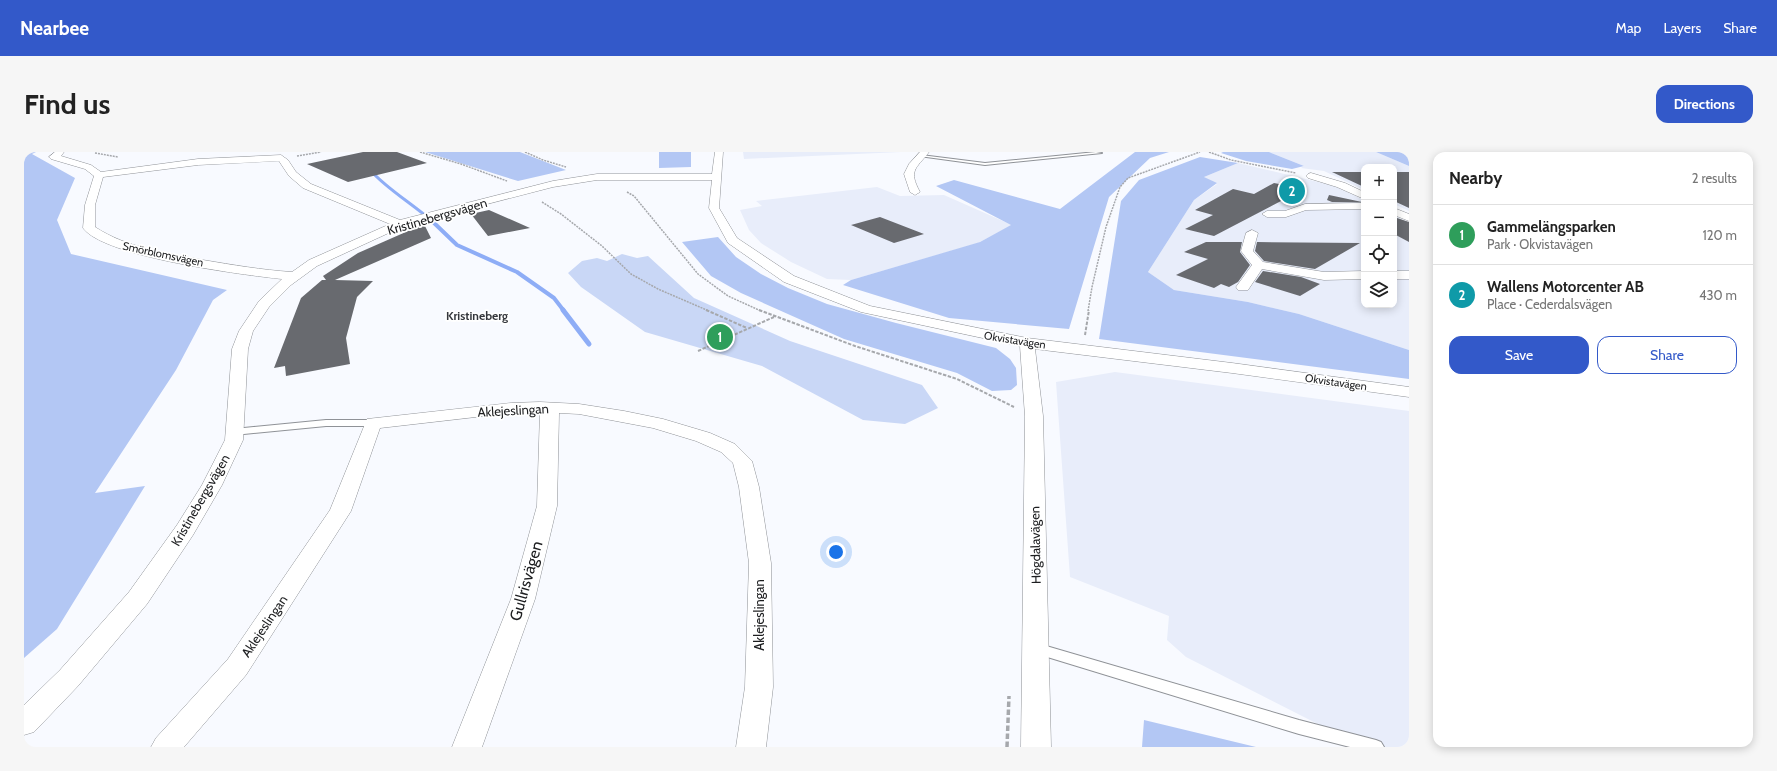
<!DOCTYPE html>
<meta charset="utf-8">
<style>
body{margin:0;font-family:Cabin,sans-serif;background:#f6f6f6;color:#222}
.controls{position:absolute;right:12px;top:12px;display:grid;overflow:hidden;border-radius:8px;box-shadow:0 2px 10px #0003}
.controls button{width:36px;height:36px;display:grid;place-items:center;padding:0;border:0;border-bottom:1px solid #e0e0e0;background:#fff;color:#222;font:20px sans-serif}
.you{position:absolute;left:812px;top:400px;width:14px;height:14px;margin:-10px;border:3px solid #fff;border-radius:50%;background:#1a73e8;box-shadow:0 0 0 6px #1a73e833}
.badge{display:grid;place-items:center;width:26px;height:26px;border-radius:50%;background:#3359c9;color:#fff;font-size:13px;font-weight:700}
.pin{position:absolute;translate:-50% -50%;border:2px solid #fff;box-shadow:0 1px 4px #0006}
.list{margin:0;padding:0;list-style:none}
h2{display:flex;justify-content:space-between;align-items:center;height:52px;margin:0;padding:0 16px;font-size:17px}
h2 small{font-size:13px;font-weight:400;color:#767676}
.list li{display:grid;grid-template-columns:26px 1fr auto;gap:12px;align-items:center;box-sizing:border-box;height:60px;padding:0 16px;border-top:1px solid #e0e0e0}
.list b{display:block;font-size:15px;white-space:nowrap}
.list p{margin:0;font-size:13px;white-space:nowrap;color:#767676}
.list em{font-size:13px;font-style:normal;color:#767676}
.actions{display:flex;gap:8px;padding:12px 16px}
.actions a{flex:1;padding:9px 0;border:1px solid #3359c9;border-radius:12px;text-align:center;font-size:14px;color:#3359c9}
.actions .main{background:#3359c9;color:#fff}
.icon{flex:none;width:22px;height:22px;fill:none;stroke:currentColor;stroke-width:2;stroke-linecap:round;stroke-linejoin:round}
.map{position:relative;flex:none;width:1385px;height:595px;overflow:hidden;border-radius:12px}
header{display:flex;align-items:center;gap:24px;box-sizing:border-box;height:56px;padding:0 20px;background:#3359c9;color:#fff}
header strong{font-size:19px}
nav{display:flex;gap:22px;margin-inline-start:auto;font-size:14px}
.intro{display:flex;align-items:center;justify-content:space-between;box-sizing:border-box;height:96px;padding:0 24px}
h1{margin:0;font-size:28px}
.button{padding:10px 18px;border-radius:12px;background:#3359c9;color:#fff;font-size:14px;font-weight:700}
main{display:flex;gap:24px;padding:0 24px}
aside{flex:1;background:#fff;border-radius:12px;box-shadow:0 2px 10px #0003}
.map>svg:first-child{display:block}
</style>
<header>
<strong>Nearbee</strong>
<nav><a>Map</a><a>Layers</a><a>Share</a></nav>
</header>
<div class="intro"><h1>Find us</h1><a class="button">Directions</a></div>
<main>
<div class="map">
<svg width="1385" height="595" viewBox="0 0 1385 595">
<rect width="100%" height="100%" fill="#f8faff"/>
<path fill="#e8edfa" d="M719,0H877L720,7Z
M1245,0H1352L1385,14V59L1370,52V15H1340V38L1300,19L1277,16L1280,14Z
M1214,11L1311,34L1340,48V153H1370V63L1385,71V198L1275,162L1224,150L1150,138L1124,120L1170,48L1193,32L1180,25Z
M853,35L876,44L920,43L988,73L954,91L827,128L803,127L767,110L737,91L725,78L716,58L738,54L732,49Z
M1091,220L1385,259V595H1339L1162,505L1143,488L1145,464L1046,425L1032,230Z"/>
<path fill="#c9d7f6" d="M598,102L613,106L624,104L670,146L766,189L898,233L914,256L881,272L839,268L738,214L621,180L557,135L544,121L558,109L573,106L583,109Z"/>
<path fill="#b3c7f4" d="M0,0H12L8,2L51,26L33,68L47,102L203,138L189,148L152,218L71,341L121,334L33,477L0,506Z
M401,0H496L542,18L494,29Z
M635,0H667V15L635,16Z
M1111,0H1145L1126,6L1085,45L1045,177L925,166L819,133L827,128L956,90L987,73L912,34L930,28L1036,57Z
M1199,0H1245L1280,14L1268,17L1222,9L1197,1Z
M1352,0H1380L1385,2V14Z
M1176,5L1214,11L1180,25L1193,31L1170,48L1124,120L1150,138L1224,150L1275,162L1385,198V227L1075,187L1097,49L1115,28Z
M694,85L712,105L737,122L764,136L803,152L872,171L972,196L986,207L992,216L993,233L987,238L968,239L933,221L820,187L717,141L687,124L658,90Z
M1120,568L1232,595H1118Z"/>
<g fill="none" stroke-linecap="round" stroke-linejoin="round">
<path stroke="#8eadf6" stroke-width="3" d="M346,18C364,38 389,52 409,70"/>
<path stroke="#8eadf6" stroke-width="4" d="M408,69L433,93L493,120L530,146L540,159"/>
<path stroke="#8eadf6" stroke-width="5" d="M539,158L565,192"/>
</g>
<path fill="#686a6f" d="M339,0H373L403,11L324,30L283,12Z
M1308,20H1340V35Z
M1370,20H1385V56L1370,49Z
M1250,31L1280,37L1190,84L1161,77L1189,63L1171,58L1209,37L1230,42Z
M1305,43L1338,50H1308L1303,48Z
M465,58L506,76L464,84L447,62Z
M856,65L900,82L870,91L827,73Z
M1370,65L1385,70V90L1370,82Z
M400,72L407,86L311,128L349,129L333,145L322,186L326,212L262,224L261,214L250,216L277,146L298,128H302L299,124L334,101Z
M1182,90H1218L1216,100L1226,113L1214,130L1205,135L1197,132L1190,136L1152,123L1184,107L1160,100Z
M1233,90L1336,91L1291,117L1240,109L1231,99Z
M1239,119L1277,125L1296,132L1276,144L1231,130Z"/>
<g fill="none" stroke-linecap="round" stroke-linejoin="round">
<g stroke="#8f9297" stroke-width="2">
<path id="service" d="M1072,0L1078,1L961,13L895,4L897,3L961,11Z
M302,268H349L354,271L349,274H302L210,283L205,280L210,277Z
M1012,491L1275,568L1352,588L1357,590L1360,595H1326L1275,582L1007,500L1005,496L1007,492Z"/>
</g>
<g stroke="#8f9297" stroke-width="1">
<path id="minor" d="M31,0H40L37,4L67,13L77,20L174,7L257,3L264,8L272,20L287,32L376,68L529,29L573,22H688L691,0H699L695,56L713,86L770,124L846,154L1003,186L1208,211L1385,235V245L1208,221L1011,197L1019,264L1027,595H997L1001,264L996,194L837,160L760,130L704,91L685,56L688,28H573L529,35L382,73L293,114L267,133L245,155L229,179L224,197L219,288L198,333L169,383L123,452L54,534L10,580L0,583V553L36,518L105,440L153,373L178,333L201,288L208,197L215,179L235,149L258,127C220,123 80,105 59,76L61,53L70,24L61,17L27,7L25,5ZM255,9L265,24L279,36L366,72L285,108L268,120C238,118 209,113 179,108C142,101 103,96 71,75V53L79,25L174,13Z
M896,0H905C892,17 884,18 896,40L891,43L886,40L880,22L885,12Z
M1287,21L1321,31L1340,40V47L1313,35L1284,26L1282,24L1284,22Z
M1340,51V57L1282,58L1262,65H1243L1238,62L1243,59H1261L1281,52Z
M1370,56L1385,62V69L1370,63Z
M1228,78L1234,81L1229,99L1239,110L1300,120L1340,119V127L1300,128L1238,117L1224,138H1214L1212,135L1228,113L1217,99L1222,81Z
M1370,119H1385V127H1370Z
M516,250L555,252L600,259L639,267L686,281L711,292L728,309L735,335L747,411L749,535L742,595H712L721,535L725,411L715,335L709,311L697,300L672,289L629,276L555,262L535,261L533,354L511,447L458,595H428L487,447L513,354L516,260L487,261L356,276L327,359L222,523L160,595H127L132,586L204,507L306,358L343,267L487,251Z"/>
</g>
<path stroke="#a6a8ac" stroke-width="1.5" stroke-dasharray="2 1" stroke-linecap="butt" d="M396,0L437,12L483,29
M501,0L519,8L542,15
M1185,0L1207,8L1272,21
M71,1L94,5
M273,4L297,0
M603,40L610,44L674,122L704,144L737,159
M518,50L537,62L578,94L607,122L634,137L685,159
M1064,159L1068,135L1082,75L1096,35L1104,26L1176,0"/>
<path stroke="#a6a8ac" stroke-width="2" stroke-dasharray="3.5 1.5" stroke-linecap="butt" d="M682,158L723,176
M735,158L831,194L933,227L990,255
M1061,183L1065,158
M674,199L750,165"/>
<path stroke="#a6a8ac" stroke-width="3.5" stroke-dasharray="5.5 2.5" stroke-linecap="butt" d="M983,595L985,544"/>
<use href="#service" fill="#fff" fill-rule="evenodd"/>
<use href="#minor" fill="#fff" fill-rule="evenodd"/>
</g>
<g text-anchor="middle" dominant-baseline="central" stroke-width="3.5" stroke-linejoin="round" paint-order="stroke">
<g font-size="11" fill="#1d1e20" stroke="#fff">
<text transform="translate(139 102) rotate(12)">Smörblomsvägen</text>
<text transform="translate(991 188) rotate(9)">Okvistavägen</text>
<text transform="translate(1312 230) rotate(8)">Okvistavägen</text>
</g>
<g font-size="12" font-weight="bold" fill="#35373c" stroke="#fff">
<text x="453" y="163">Kristineberg</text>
</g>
<g font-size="13" fill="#1d1e20" stroke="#fff">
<text transform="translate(413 64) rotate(-16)">Kristinebergsvägen</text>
<text transform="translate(489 258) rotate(-3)">Aklejeslingan</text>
<text transform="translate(176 348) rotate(-60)">Kristinebergsvägen</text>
<text transform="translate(1011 393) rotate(-91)">Högdalavägen</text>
<text transform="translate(735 463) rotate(-90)">Aklejeslingan</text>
<text transform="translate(240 474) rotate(-56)">Aklejeslingan</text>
</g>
<g font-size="16" fill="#1d1e20" stroke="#fff">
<text transform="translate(502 429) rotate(-74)">Gullrisvägen</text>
</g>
</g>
</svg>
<div class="controls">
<button>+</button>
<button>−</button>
<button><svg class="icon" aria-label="locate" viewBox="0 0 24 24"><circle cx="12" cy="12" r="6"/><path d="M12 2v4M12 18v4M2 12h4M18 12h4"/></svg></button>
<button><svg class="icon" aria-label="layers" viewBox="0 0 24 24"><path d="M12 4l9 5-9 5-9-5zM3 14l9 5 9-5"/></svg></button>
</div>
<div class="you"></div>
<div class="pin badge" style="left:696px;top:185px;background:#2e9e5b">1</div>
<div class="pin badge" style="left:1268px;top:39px;background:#0f9aa8">2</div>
</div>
<aside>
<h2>Nearby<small>2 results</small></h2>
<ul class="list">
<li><span class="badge" style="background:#2e9e5b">1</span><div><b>Gammelängsparken</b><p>Park · Okvistavägen</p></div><em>120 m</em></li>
<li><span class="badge" style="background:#0f9aa8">2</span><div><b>Wallens Motorcenter AB</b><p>Place · Cederdalsvägen</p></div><em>430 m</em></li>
</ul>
<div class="actions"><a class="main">Save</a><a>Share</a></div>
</aside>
</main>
